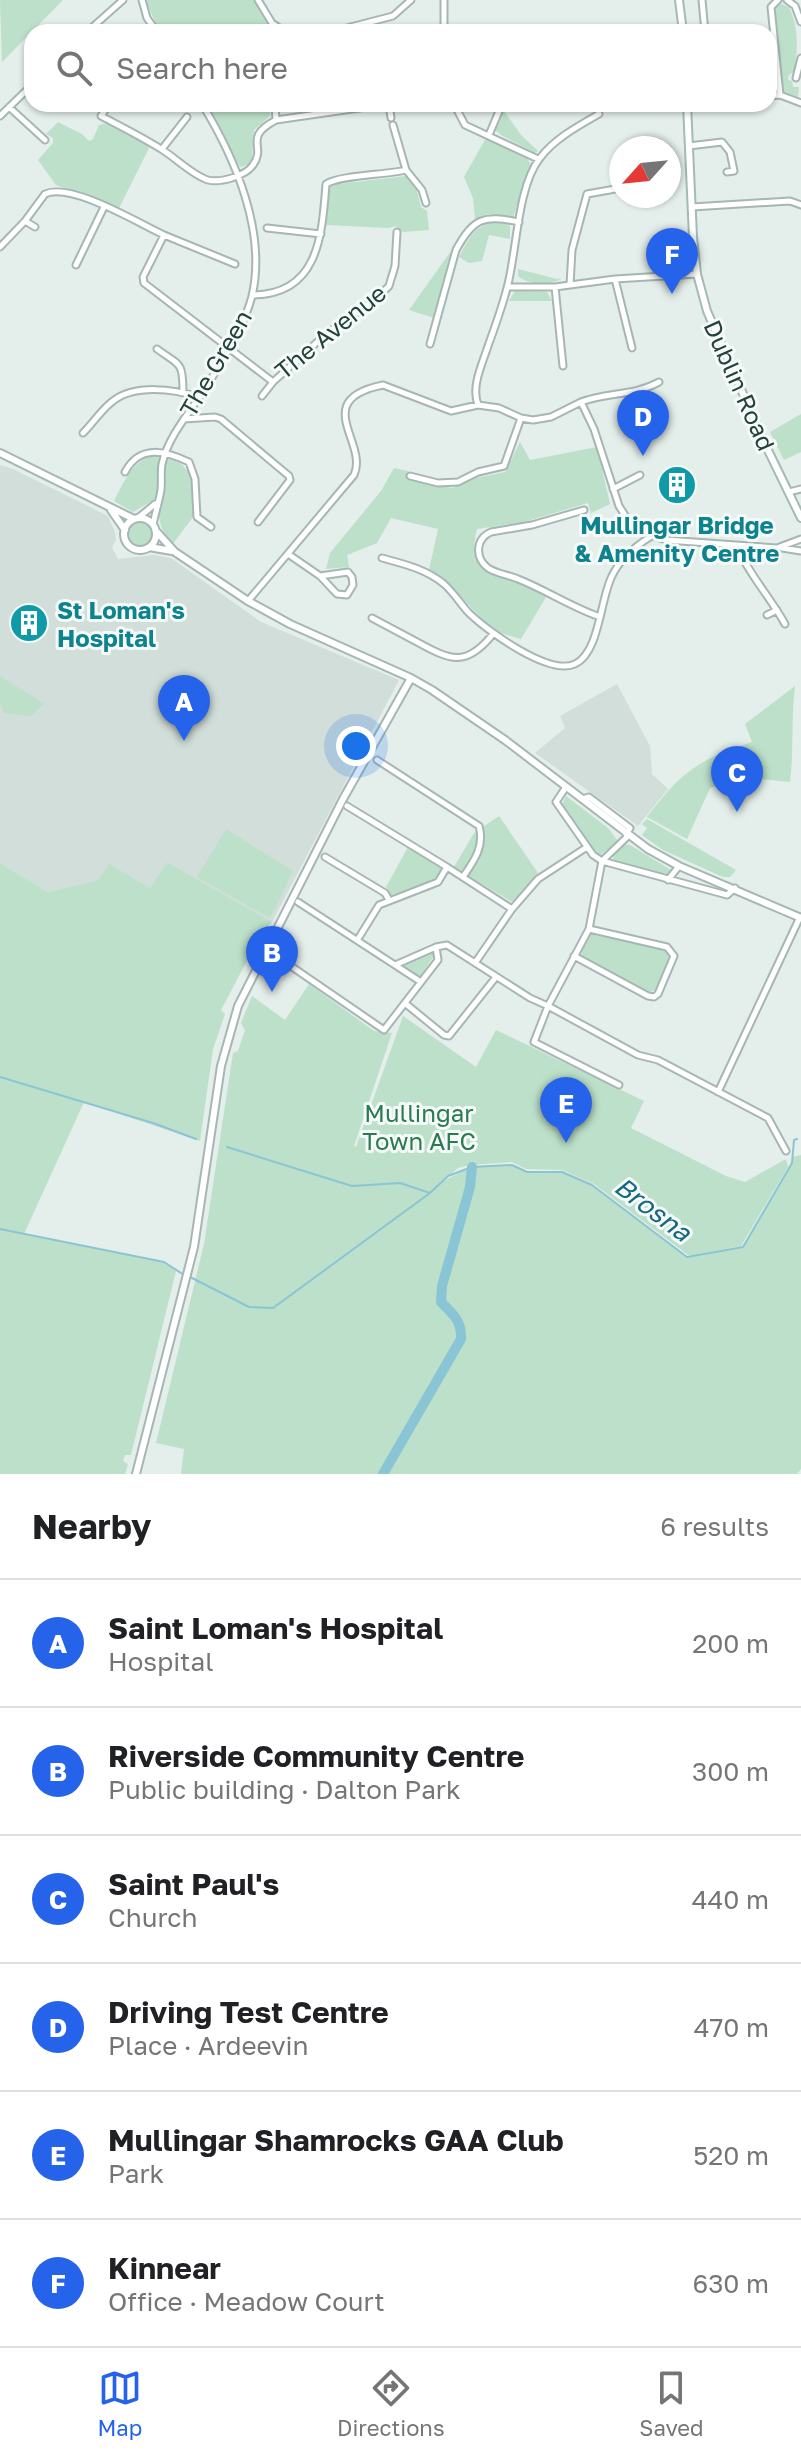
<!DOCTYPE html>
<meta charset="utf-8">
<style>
body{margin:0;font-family:"Golos Text",sans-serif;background:#f6f6f6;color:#202124}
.compass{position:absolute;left:609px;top:136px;width:72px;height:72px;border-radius:50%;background:#fff;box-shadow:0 2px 6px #0004;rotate:243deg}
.you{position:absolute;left:356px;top:746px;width:28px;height:28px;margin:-20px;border:6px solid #fff;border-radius:50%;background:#1a73e8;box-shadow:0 0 0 12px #1a73e833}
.badge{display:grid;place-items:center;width:52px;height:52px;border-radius:50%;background:#2563eb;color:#fff;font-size:26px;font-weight:700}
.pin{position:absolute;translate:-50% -66px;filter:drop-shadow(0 2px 4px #0008)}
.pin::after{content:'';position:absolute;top:42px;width:28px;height:24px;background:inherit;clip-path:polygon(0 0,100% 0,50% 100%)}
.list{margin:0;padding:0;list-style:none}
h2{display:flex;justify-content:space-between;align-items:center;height:104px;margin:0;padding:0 32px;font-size:34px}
h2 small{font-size:26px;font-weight:400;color:#757577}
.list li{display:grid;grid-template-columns:52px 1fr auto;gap:24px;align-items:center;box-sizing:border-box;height:128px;padding:0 32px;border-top:2px solid #e0e0e0}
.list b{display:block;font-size:30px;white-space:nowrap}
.list p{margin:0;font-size:26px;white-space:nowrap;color:#757577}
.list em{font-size:26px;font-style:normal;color:#757577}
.icon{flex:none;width:44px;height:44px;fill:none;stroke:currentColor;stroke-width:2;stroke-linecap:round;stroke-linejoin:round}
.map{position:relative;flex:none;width:801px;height:1474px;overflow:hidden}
.search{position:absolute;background:#fff;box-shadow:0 2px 6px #0004;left:24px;right:24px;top:24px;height:88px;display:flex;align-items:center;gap:20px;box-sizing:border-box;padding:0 28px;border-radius:24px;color:#757577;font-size:30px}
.sheet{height:872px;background:#fff}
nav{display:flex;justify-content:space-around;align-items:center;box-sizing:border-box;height:112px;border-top:2px solid #e0e0e0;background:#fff;font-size:22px;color:#757577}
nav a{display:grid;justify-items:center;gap:4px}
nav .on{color:#2563eb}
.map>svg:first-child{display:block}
</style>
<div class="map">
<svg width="801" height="1474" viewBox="0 0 801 1474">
<rect width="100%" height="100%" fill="#e4eeeb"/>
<path fill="#d2deda" d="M0,465L13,469L108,516L115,532L116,540L112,547L118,559L154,555L171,558L261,622L399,680L272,922L167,862L150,888L98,880L48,892L0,863Z
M617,684L650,746L652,774L668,789L638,826L535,753L565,728L560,716Z"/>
<path fill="#bce0c9" d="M0,0H63L2,62Z
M145,0H254L274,32H160Z
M781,4L789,7C799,28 798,50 794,72L789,75L788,80L792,81L793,87H799L798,97L783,91L773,14L776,7Z
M206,104H271L270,116L254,130L252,158L248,165L240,167Z
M504,111L521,135L538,151L535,153L501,135L495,130Z
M58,122L82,134L89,141L93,139L99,125L108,123L150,146L118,210L56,185L38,160L53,143V138L46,134Z
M486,138L527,158L531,165L513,218L488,214L475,219L473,198L464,177Z
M406,176L416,187L421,207L427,211L429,230L403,232L396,226L388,228L326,225L330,185Z
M499,221L510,226V239L489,235L482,261L469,263L459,257C469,238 476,223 499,221Z
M451,251L434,318L409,310Z
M518,269L557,279L562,278C552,286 528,285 518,276Z
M515,291L547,292L552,301H509Z
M801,414V452L784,460L770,432Z
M520,442L530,460L597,447L610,504L591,513L588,503L524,522L477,529C466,572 493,570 523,584C530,588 538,593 546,597L521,639L494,631L447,583L429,570L438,529L391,518L377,543L347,555L349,567L326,569L330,553L381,491L394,468L408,471L407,479L452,488L475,478L505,472Z
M155,455L180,463L189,472L193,492V517L172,545C159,529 158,517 159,497L133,512L114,501C124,482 133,459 155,455Z
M127 534a14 14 0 1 1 28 0a14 14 0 1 1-28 0Z
M0,676L44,704L31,716L4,713L0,703Z
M795,686C791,719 794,750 790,782L741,777L710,788L687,839L647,817C681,772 699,759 752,742L745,724Z
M566,796L608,828L618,841L599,856L594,852L562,805Z
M499,816L538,873L512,902L454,867L474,833Z
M647,819L736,870L730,877H723L663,850L642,835L647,828L642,824Z
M226,829L293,871L270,918L197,877Z
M623,844L630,845L671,870L668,875H661L614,863L613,854Z
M408,847L443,868L435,880L391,895L386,887Z
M167,862L272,922L262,932L221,1010L225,1014L213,1049L200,1141L84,1102L24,1234L164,1262L176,1271L131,1455H125L123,1461L128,1464L125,1474H0V863L48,892L98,880L109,864L150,888Z
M590,934L667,950L671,956L655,990L647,993L583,958L581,952Z
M432,951L434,956L417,981L399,967Z
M309,984L374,1031L392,1033L354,1146L356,1147L403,1016L476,1067L496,1030L644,1101L631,1128L726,1176L745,1182L786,1159L788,1167L741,1246L693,1255H688L594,1184L562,1170L526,1169L512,1162L469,1165L458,1168L443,1181L472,1167L512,1165L527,1172H562L592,1185L687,1257L743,1247L792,1164L793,1157L801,1155V1469L797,1474H181L184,1449L156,1443L204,1244L233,1053L238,1051L245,1030L241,1023L252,996L285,1020Z"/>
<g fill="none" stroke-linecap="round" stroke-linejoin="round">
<path stroke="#8ac5d6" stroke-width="2" d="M0,1077L153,1123L196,1139
M227,1147L352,1186L400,1183L430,1193
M0,1229L164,1262L184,1275
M190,1277L249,1307L273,1308L430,1193L448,1176L472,1167L512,1165L527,1172H562L592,1185L687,1257L743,1247L792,1163L794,1140L797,1139"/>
<path stroke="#8ac5d6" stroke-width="10" d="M383,1474L461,1339C462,1321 453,1314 441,1302L442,1286L470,1187L472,1167"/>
<g stroke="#a6b7b3" stroke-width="9">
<path id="minor" d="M142,0L147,18L157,32
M258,0L272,23L285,32
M444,0V25L447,32
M702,0L705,32
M778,0L771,7L780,95
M787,0L795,6L801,22
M335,31L393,16L411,0
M87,32L123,0
M796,78L801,58
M769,96L780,95L801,103
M109,104L101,116C122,127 142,137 161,149C176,158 192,175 208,180C220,183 246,176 253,165C267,146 242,138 276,120L387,104
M275,104L276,120
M389,104L391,118
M454,104L465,125L538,159
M687,105L697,104
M9,107L45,140
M0,116L32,85
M393,125L406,170
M489,135L502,104
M689,146L722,142L730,152L734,171L727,172
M162,149L187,117
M692,207L790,201L801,205
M35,227L25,221L45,194C71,182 138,223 164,235L143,277L144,283L273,382L326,334L375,300L389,286L395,266L397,232
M267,228L321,234
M164,235L235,264
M0,247L25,221
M76,265L104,207
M615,279L632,348
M570,285L572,250L587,194L621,188
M508,287H555L615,279L697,274
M555,287L563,366
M252,295C319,295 322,235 326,184C340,175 386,175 406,170L422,190L426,203
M430,344L456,250C474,217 484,215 519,222
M157,349C180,366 183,361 183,392
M262,396L273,382
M581,402C607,392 634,396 659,382
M478,405C471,386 482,365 488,346C495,327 502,307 507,288C517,252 517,187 540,158C554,139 578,126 599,114
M184,419L215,417L221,419L289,476L290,480L258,522
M83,433C93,423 102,409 113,401C135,384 174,389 198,397
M125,472C140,444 165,451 189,462L195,479L197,517L211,527
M410,476L438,483L458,482L478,472L504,466L521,418
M613,489L640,475
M789,492L801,489
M584,510L532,525L491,532C475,539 475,558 488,568C497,574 509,575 518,579C546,590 571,607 600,617
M138,518L155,504
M153,525C155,514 158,505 160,495C163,485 160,474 162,464C169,434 192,410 208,384C224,358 244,327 252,296C267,232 235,158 202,104
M737,546C747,572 771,598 785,624
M782,548L801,551
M288,554L320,576L337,594L347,595L353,585L352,577L348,572L320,576
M382,558C404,564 426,569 444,584C453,592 460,603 468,612C487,631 549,676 575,664C600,652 600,599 612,576C620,559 634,547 650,537
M248,601L354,475C369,443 309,400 383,385L451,411L478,405L499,408L521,418L533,420L551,417L581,402L594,429L619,506L628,520L644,533L666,540L777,548L801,539
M767,615L777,610
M372,618C387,626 402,634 417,642C450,660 466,668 493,634
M377,760L479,826C485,846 474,861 463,877
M566,787L556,802L593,855L602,861L727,895L735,888
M582,799L589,797L630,828L626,834
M347,806L447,867
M628,836L602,861L589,929L548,1006L638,1055L658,1060L768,1118L786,1151
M325,857L385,893L389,900
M668,880L679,866
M298,902L421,982
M512,909L538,879L587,847
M358,939L379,905L438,882L447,867L512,909L475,963
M266,949L384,1030L438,960L436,947L447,945L530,998L548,1006L534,1042L619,1085
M574,956L648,996L654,997L658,994L674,956L667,947L589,929
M395,965L436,947
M406,1004L444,1035L449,1036L496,977
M718,1092L800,917"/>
</g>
<g stroke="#a6b7b3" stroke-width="10">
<path id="tertiary" d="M0,453L134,519
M111,510L125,530
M124 534a16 16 0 1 1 32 0a16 16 0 1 1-32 0Z
M156,531L175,552L248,601L290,624L411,678L432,690L505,740L648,849L679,866L801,918
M149,547L172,551
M136,1474L194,1247L221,1066L238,1006L343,799L411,678"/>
</g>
<g stroke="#a2bbb4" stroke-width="10">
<path id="secondary" d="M679,0L683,32
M687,104L693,237L697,274L707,311L763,440L801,518"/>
</g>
<use href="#minor" stroke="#fff" stroke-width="5"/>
<use href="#tertiary" stroke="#fff" stroke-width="6"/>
<use href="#secondary" stroke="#fff" stroke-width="6"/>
</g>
<defs>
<g id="building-disc" transform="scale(2)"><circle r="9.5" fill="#0f9aa8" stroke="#f5faf8"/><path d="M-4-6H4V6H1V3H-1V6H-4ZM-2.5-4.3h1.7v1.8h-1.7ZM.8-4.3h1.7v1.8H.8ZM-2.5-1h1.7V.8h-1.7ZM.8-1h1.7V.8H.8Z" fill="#fff"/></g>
</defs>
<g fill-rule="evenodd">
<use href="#building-disc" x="677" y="485"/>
<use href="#building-disc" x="29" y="623"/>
</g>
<g text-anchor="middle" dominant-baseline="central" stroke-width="6" stroke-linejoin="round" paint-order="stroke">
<g font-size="24" fill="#22423b" stroke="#f5faf8">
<text transform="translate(330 331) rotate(-39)">The Avenue</text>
<text transform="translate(215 363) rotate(-60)">The Green</text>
<text transform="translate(740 385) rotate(66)">Dublin Road</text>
</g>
<g font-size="24" font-weight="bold" fill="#0d838f" stroke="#f5faf8">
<text x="677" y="524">Mullingar Bridge<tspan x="677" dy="28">&amp; Amenity Centre</tspan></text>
<text x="57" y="609" text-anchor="start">St Loman's<tspan x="57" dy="28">Hospital</tspan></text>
</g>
<g font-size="24" fill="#2a7b4f" stroke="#f5faf8">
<text x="419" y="1112">Mullingar<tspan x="419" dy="28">Town AFC</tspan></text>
</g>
<g font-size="26" font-style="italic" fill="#186881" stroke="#f5faf8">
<text transform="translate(653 1209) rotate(37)">Brosna</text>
</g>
</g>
</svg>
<svg class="compass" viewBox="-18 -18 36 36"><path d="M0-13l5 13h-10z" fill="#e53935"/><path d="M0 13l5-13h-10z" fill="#757577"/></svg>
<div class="you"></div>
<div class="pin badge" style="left:184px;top:741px">A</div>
<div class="pin badge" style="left:272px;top:992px">B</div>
<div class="pin badge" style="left:737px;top:812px">C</div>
<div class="pin badge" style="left:643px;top:456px">D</div>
<div class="pin badge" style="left:566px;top:1143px">E</div>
<div class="pin badge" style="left:672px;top:294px">F</div>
<div class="search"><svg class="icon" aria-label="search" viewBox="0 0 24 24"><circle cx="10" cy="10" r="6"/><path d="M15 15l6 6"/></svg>Search here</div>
</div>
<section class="sheet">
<h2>Nearby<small>6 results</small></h2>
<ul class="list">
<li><span class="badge">A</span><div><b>Saint Loman's Hospital</b><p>Hospital</p></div><em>200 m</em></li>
<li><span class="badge">B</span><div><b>Riverside Community Centre</b><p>Public building · Dalton Park</p></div><em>300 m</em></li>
<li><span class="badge">C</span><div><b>Saint Paul's</b><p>Church</p></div><em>440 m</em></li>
<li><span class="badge">D</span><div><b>Driving Test Centre</b><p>Place · Ardeevin</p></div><em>470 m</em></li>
<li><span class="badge">E</span><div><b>Mullingar Shamrocks GAA Club</b><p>Park</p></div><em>520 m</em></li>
<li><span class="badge">F</span><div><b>Kinnear</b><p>Office · Meadow Court</p></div><em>630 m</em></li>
</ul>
</section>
<nav>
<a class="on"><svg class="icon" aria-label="map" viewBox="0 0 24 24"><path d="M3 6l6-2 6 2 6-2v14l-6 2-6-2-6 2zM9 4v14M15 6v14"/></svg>Map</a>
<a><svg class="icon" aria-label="directions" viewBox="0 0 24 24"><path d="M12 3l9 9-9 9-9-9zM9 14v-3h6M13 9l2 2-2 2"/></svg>Directions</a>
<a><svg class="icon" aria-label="saved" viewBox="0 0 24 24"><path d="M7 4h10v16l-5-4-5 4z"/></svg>Saved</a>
</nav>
